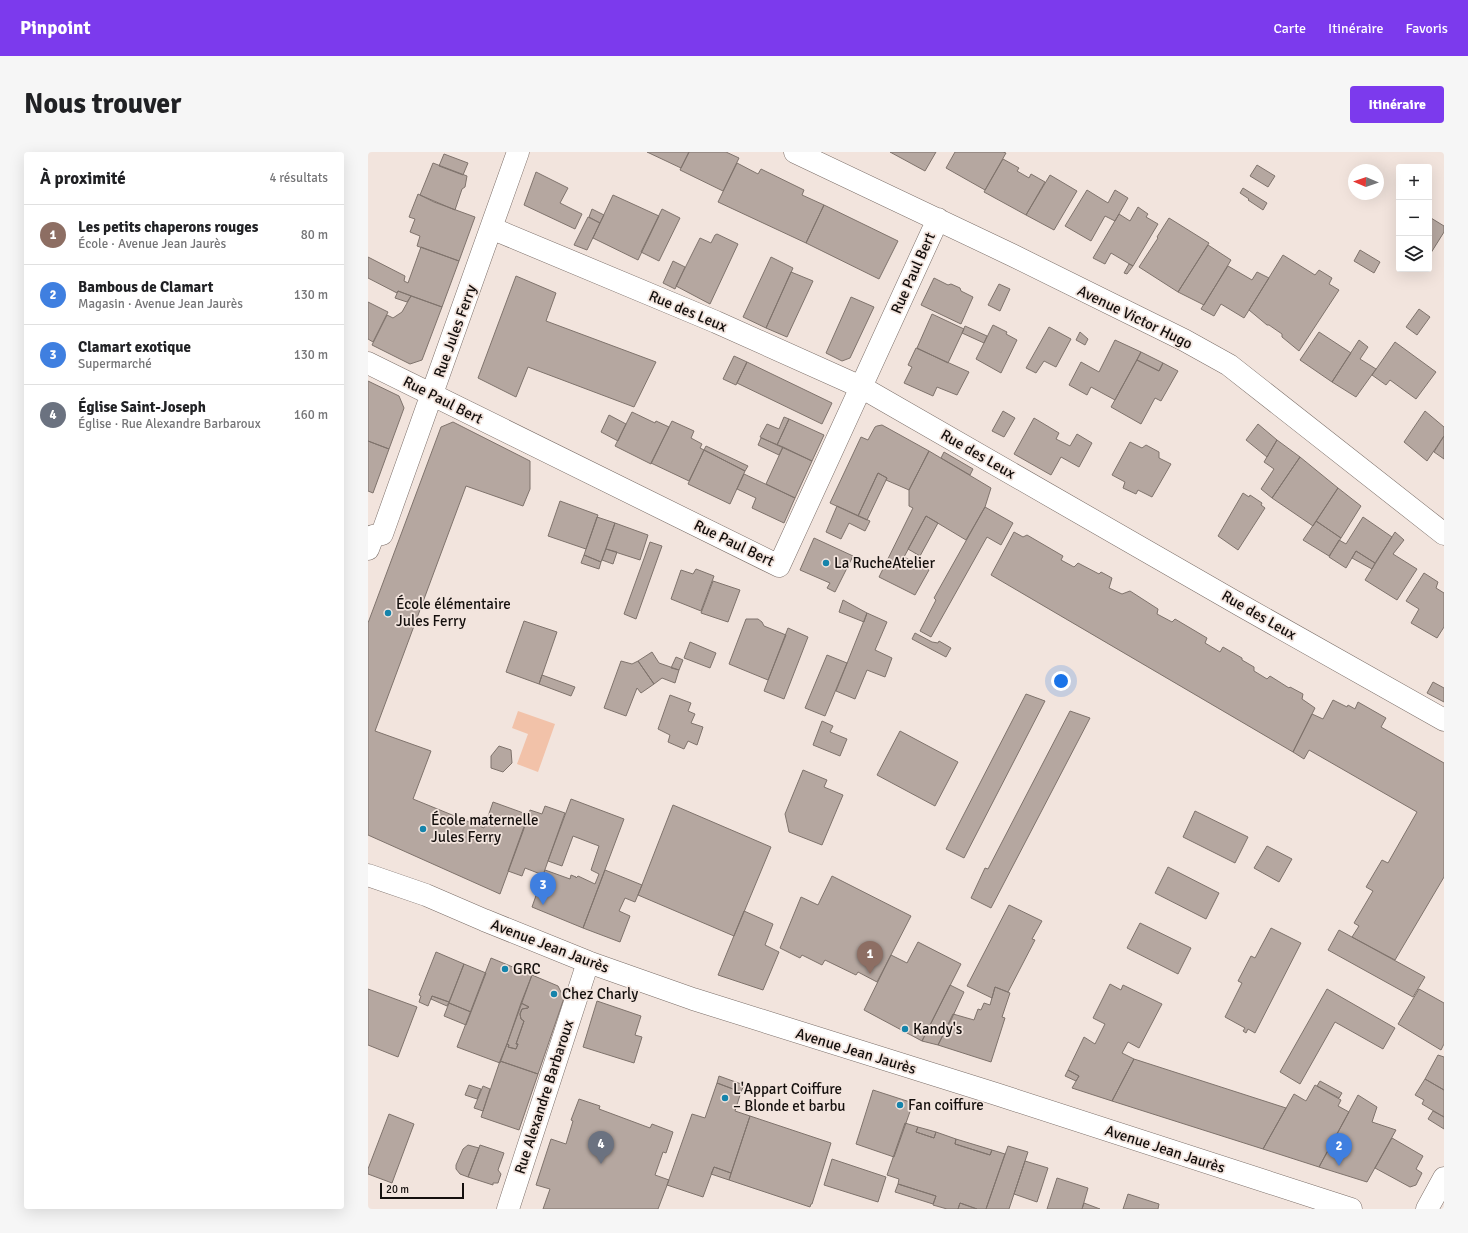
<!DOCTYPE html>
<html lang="fr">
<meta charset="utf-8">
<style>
body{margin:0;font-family:Signika,sans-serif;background:#f6f6f6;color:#202124}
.controls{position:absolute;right:12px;top:12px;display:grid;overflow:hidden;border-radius:4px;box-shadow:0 4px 16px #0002}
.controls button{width:36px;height:36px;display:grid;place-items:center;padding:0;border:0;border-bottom:1px solid #e0e0e0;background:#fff;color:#202124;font:20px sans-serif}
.compass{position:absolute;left:980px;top:12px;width:36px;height:36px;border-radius:50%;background:#fff;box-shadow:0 4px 16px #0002;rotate:272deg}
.scale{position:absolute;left:12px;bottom:10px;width:84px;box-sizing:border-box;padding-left:4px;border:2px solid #140f0d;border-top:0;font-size:11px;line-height:14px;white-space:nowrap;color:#140f0d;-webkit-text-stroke:3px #f2e4dd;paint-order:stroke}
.you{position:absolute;left:693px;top:529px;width:14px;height:14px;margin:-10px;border:3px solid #fff;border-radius:50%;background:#1a73e8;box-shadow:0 0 0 6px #1a73e833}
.badge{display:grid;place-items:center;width:26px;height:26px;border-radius:50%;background:#7c3aed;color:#fff;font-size:13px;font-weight:700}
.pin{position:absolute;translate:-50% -33px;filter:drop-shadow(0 1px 2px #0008)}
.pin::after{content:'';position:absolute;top:21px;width:14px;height:12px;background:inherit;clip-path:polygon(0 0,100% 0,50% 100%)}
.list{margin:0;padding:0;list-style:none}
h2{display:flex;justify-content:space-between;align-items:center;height:52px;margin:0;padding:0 16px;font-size:17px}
h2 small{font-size:13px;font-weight:400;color:#757577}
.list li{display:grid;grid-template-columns:26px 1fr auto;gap:12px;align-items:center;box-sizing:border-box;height:60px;padding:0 16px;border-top:1px solid #e0e0e0}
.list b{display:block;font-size:15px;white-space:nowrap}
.list p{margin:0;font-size:13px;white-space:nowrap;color:#757577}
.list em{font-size:13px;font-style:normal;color:#757577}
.icon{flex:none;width:22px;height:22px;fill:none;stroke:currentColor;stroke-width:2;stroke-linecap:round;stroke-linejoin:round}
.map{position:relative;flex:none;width:1076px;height:1057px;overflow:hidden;border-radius:4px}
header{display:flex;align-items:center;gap:24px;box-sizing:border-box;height:56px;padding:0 20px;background:#7c3aed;color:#fff}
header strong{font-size:19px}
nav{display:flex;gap:22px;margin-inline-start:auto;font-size:14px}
.intro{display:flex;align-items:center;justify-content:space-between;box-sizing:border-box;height:96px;padding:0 24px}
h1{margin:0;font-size:28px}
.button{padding:10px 18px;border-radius:4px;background:#7c3aed;color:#fff;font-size:14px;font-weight:700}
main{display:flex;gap:24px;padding:0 24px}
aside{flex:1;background:#fff;border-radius:4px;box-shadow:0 4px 16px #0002}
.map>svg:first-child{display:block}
</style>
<header>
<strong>Pinpoint</strong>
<nav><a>Carte</a><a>Itinéraire</a><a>Favoris</a></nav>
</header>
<div class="intro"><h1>Nous trouver</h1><a class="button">Itinéraire</a></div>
<main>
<aside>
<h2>À proximité<small>4 résultats</small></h2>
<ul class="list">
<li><span class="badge" style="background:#8d6e63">1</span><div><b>Les petits chaperons rouges</b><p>École · Avenue Jean Jaurès</p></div><em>80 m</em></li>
<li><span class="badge" style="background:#3f7fe0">2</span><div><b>Bambous de Clamart</b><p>Magasin · Avenue Jean Jaurès</p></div><em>130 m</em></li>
<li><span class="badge" style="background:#3f7fe0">3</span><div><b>Clamart exotique</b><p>Supermarché</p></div><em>130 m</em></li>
<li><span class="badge" style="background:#6b7280">4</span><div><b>Église Saint-Joseph</b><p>Église · Rue Alexandre Barbaroux</p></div><em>160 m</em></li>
</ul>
</aside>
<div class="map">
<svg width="1076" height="1057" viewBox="0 0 1076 1057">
<rect width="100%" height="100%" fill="#f2e4dd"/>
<path fill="#f2c2a9" d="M150,559L187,572L170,620L149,612L160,582L144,576Z"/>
<path fill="#b5a7a0" stroke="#7f736c" d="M279,0H321L313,16Z
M321,0H358L371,6L355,39L312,18Z
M522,0H568L557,19Z
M587,0H635L638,1L617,38L578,16Z
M76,2L100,11L95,23L71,14Z
M635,7L651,16L649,19L661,26L663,22L677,30L658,63L616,40Z
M65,11L99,24L97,35L94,37L87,58L52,43Z
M369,11L390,22L393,17L436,38L434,43L456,53L438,91L350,50Z
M889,13L907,24L900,35L882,24Z
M168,20L200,36L192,51L214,62L207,77L156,53Z
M682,23L709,39L686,78L658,63Z
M875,36L899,51L895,58L880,48L881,47L872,41Z
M719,38L740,51L747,38L760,46L747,69L737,64L723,89L697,74Z
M50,42L66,50L107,65L91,109L49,94L52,84L42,80L47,67L41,65Z
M245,43L291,64L270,108L225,86Z
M456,53L530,89L511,127L438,91Z
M770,55L780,62L778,65L790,72L765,114L743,101L737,112L725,106L751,62L762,69Z
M224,57L236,63L232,71L221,65Z
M294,57L312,66L291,109L273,100Z
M220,65L232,71L219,98L206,93Z
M801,66L841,91L810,140L771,115L790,86L789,85Z
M1063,66L1076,74V80L1061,104V70Z
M349,82L370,92L342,152L308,134L332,86L343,91L347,83Z
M840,93L863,108L836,153L810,140Z
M53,95L91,109L74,155L30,139L29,141L0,126V105L37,124L36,129L40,131Z
M992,98L1012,110L1006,121L986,109Z
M915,103L947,123L951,118L964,126L961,132L971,138L931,199L914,185V182L901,173H899L881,158Z
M403,105L425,116L398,176L375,165Z
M305,109L317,115L307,137L295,131Z
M761,112L765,114L759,122L756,121Z
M860,114L884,128L889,120L901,126L876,166L853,152L846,164L833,157Z
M423,120L445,129L419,185L398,176Z
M148,124L188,141L178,169L288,210L266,255L160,215L148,245L110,226Z
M566,126L580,133L583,132L592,136L593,139L605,145L593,172L553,153Z
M631,132L642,137L632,159L620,153Z
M30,139L43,144L39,150L27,146Z
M43,144L74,155L54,208L42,212L4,193L19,163L25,166L34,160Z
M483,145L506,155L482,206L474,209L458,201Z
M0,150L20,160L5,190L0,187Z
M1051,157L1062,165L1049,183L1038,175Z
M564,162L596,177L580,211L549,196Z
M625,173L639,180L638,182L649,188L633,221L608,207Z
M597,174L619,184L616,191L594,181Z
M681,175L703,187L688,215L676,209L668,221L658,216Z
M712,180L720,187L717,193L708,188Z
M951,180L983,201L964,230L932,208Z
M747,188L773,200L747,248L723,235L719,243L701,233L713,210L731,220Z
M991,188L1000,195L992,207L1008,217L988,245L964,230Z
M1027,190L1068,220L1048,247L1022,228L1018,233L1004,223Z
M548,196L601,220L589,243L569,235L565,244L536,231L544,215L540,213Z
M773,200L795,211L791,219L769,208Z
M366,204L379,210L368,233L355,227Z
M769,208L791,219L795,211L810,219L793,249L787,246L773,272L743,255Z
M379,210L464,251L454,272L369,231Z
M0,229L31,244L36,256L21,297L0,289Z
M635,259L647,266L636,285L624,279Z
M1057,259L1076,275V284L1059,309L1036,290Z
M264,260L287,271L288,269L301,275L283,312L247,294Z
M241,263L258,272L250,289L233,280Z
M416,265L421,267L409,293L392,285L399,272L411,277Z
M666,266L691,281L688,287L702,294L709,282L724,291L711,315L693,305L683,323L646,302Z
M421,267L456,283L444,309L409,293Z
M304,269L326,279L323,286L334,292L332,296L336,298L321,329L283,311Z
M85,270L162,309V337L155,354L98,334L7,579L63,599L45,647L116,676L125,650L161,663L132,742L0,683V471L73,275Z
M890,272L909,288L899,305L878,288Z
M509,274L514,273L561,299L541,338L518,328L519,326L510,321L490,364L462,351L493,285L500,288L507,275Z
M1076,284V307L1066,300Z
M393,286L415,295L411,303L390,293Z
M909,288L932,305L904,346L893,337L906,317L896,310Z
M0,289L21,297L5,341L0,339Z
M762,290L774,296L778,293L791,300V306L803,312L784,345L770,338L768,342L755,336L757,330L744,323Z
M338,294L380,314L377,319L336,298Z
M415,295L444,309L427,346L398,332Z
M336,298L377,319L362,352L320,332Z
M561,299L623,336L617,355L598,388L558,364L536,405L561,418L547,443L511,425L545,356L541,354V338Z
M576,300L605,317L602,323L573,306Z
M932,305L970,336L945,374L904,346Z
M510,321L519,326L499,368L490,364Z
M376,322L427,346L416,371L384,356L388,346L369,337Z
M970,336L993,354L973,386L948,369Z
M875,341L881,345L882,343L894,351L893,353L897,356L870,398L850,384Z
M192,349L230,363L218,397L180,384Z
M469,354L502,369L497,379L481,371L473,387L458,380Z
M617,355L645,371L633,393L619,385L563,485L552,479L568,448L566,446Z
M558,364L570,371L552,404L540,397Z
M229,365L247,371L233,410L216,403Z
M995,365L1024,385L1007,411L988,399L978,416L961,405L971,388L978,392Z
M948,369L973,386L961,404L935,388Z
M247,371L280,383L272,408L238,397Z
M646,380L655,385L659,383L695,404L693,408L706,415L710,411L731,422L733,420L744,426L741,436L754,442L762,439L790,457L789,462L804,470L807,467L839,486L837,491L852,500L855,495L874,506V508L886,515V519L899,527L902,524L921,536L922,535L935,542L934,547L947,556L925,600L623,423Z
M1027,380L1036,388L1025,402L1049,417L1029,448L997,428Z
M446,386L485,404L467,440L459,436L462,431L432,418Z
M282,390L294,394L268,467L256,462Z
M238,397L249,400L245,412L234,408Z
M988,399L1007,411L1004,417L984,406Z
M216,403L233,410L231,417L213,411Z
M328,417L346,424L333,459L303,447L313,418L325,422Z
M1056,421L1070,430L1068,436L1076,441V475L1069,486L1043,471L1051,457L1038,449Z
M345,429L372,438L360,470L333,461Z
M475,448L499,461L496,470L471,460Z
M499,461L519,470L507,498L524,506L517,525L499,518L487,547L468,539Z
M378,467H390L394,470L396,474L418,483L400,528L361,512Z
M156,469L189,480L171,532L138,520Z
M420,476L440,485L416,547L396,539Z
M547,481L564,490L570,491L571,489L583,496L578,505L544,487Z
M322,490L348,501L342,516L316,506Z
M284,500L291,511L311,518L307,531L294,526L286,532L270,509Z
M459,503L479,511L457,564L437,556Z
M308,505L315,508L311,518L303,516Z
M253,509L264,512L270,509L286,532L273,541L269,536L258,564L236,556Z
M174,523L207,535L203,544L171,532Z
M1065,530L1076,536V550L1059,541Z
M658,542L677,549L596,706L578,697Z
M302,543L323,551L320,559L327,562L323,571L335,575L329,593L320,589L316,597L300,590L302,583L290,577Z
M965,548L979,555L980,553L987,557L990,550L1018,566L1013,575L1076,611V725L1027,808L984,785L991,774L986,771L1005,739L998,735L1014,708L1020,711L1049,660L941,598L936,607L925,600L944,562L955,567Z
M702,559L722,566L623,756L603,746L617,716L620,717Z
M454,569L465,574L462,580L479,587L472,604L445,593Z
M532,579L590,610L567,654L509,623Z
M131,594L143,598L144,611L135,620L123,616V604Z
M435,618L459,628L456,635L475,643L454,693L421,680L417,662Z
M203,647L256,667L215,776L164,755L177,718L202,727L203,723L208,725V726L210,724L227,732L231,722L223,718L231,694L205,684L194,714L180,709Z
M305,653L403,695L366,784L270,743Z
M177,654L197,661L175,723L157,716L154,724L140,719L162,658L174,662Z
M827,659L880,685L867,711L815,685Z
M899,694L924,707L911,730L886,716Z
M800,715L851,741L838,767L787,741Z
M237,718L274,733L267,750L257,746L251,759L262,764L252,790L215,776Z
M464,724L543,764L509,830L490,820L488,823L457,808L454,813L434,803L432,806L412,796L433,745L450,753Z
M641,753L674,769L664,787L667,788L640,840L627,835L624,846L599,834Z
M376,759L405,772L397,793L411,800L395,838L350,823Z
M772,771L823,796L810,822L759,796Z
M903,776L933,791L887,881L880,877L878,881L875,879L877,876L857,865L874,831L870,829L883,804L887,806Z
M971,778L1057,825L1045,845L960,798Z
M550,790L593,812L554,889L496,858L523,803L539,811Z
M68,800L96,812L81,850L64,844L60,854L51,850L53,844L51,843Z
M123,806L164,823L132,911L89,895Z
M96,812L118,821L103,860L81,851Z
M164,823L190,834L196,846L170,922L132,909L139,892L141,893L140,895L148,897L150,892H148L156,869L153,867L152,862L154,857L160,856L161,855L153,851Z
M742,832L753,838L755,833L794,852L771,896L760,890L754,901L766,907L744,949L704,936L711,924L700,918L716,885L727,892L737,872L725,866Z
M582,833L596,840L584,866L570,893L554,889Z
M627,835L642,841L634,865L637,866L623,910L570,893L585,862L606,868L610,857L613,858L616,851L622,853Z
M0,837L49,855L30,905L0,893Z
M959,837L1027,876L1015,897L967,870L932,932L912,920Z
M1051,837L1076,851V892L1073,898L1030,872Z
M64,844L81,850L79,854L63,847Z
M229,849L273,864L267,883L274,885L266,911L215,895Z
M81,851L103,860L98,873L76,864Z
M153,851L161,855L160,856L154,857L152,862L153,867L156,869L148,892H150L148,897L140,895L141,893L139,892Z
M1070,903L1076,905V938L1057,927Z
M766,907L918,956L895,997L744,949Z
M132,909L170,922L151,978L113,965Z
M700,918L711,924L708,929L697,924Z
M351,924L376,933L373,940L349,931Z
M1057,927L1076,938V965L1054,952L1056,948L1047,943Z
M952,929L974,941L971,946L949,934Z
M349,931L373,940L367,959L382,964L363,1021L346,1015L335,1045L299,1033L324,962L337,966Z
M101,933L113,937L109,947L97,943Z
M947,933L973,948L970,954L981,960L951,1015L895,997L926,942L938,949Z
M115,934L122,937L115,959L106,956Z
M505,938L545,951L526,1005L488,992Z
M990,943L1009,955L1004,970L1028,978L999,1030L951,1015Z
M211,947L232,954L231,957L282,976L284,972L305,980L298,1001L295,1000L287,1023L301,1028L290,1057H175L182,1037L168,1033L183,987L198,992L205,969L203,968Z
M1065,959L1076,965V977L1060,967Z
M21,962L46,972L24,1031L0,1022V1017Z
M382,964L463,991L444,1052H443L442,1055L361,1028Z
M537,971L550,975L548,980L566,986L568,980L588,987L587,992L622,1003L624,998L637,1002L618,1057H609L592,1051L590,1057H579L565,1053L568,1044L530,1032L531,1027L519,1023Z
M550,975L568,980L566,986L548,980Z
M1024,986L1055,1004L1048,1017L1054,1021L1048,1033L1042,1035L1007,1016Z
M588,987L624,998L622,1003L587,992Z
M100,993L111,996L100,1025L92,1022L88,1017V1013L95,997Z
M112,993L136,1001L130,1018L133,1022L130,1031H125V1033L100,1025Z
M640,994L660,1000L641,1057H618Z
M464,1007L518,1025L510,1050L456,1033Z
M657,1009L680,1016L669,1050L646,1042Z
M346,1015L363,1021L361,1028L343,1022Z
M689,1026L720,1036L714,1057H679Z
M530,1032L568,1044L565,1052L527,1040Z
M760,1042L791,1052L790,1057H755Z
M592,1051L609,1057H590Z
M716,1051L732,1057H714Z"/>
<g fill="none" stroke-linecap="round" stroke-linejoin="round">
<g stroke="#7a6d67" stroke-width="23">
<path id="minor" d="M427,0L644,103L816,188L861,213L1076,382
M123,76L348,170L493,235L874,454L1076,568
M0,211L411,414L570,67
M0,397L5,384L14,382L150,0
M0,723L58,743L116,768L220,810L325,847L628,942L983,1057
M140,1057L220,810
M1059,1057L1076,1026"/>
</g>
<use href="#minor" stroke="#fff" stroke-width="22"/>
</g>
<g fill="#1584ab" stroke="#f2e4dd" stroke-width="1.5">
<circle cx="458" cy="411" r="4"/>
<circle cx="20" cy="461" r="4"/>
<circle cx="55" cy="677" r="4"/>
<circle cx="137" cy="817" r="4"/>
<circle cx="186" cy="842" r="4"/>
<circle cx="537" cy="877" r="4"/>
<circle cx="357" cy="946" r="4"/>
<circle cx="532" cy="953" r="4"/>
</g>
<g text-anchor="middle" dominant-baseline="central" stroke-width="3.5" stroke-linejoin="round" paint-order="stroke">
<g font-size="15" fill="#140f0d" stroke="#f2e4dd">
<text transform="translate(545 121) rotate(-66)">Rue Paul Bert</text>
<text transform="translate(320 159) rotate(23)">Rue des Leux</text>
<text transform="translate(767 165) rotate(26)">Avenue Victor Hugo</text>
<text transform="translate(87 179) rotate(-70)">Rue Jules Ferry</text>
<text transform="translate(75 248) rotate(27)">Rue Paul Bert</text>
<text transform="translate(610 302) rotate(30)">Rue des Leux</text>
<text transform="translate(366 391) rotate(26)">Rue Paul Bert</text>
<text transform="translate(891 463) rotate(30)">Rue des Leux</text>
<text transform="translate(182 794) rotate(21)">Avenue Jean Jaurès</text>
<text transform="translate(488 899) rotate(17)">Avenue Jean Jaurès</text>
<text transform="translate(176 945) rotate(-72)">Rue Alexandre Barbaroux</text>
<text transform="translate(797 997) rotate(18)">Avenue Jean Jaurès</text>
</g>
<g font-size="15" fill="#140f0d" stroke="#f2e4dd" text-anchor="start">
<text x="466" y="411">La RucheAtelier</text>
<text x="28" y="452">École élémentaire<tspan x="28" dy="17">Jules Ferry</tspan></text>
<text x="63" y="668">École maternelle<tspan x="63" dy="17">Jules Ferry</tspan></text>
<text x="145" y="817">GRC</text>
<text x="194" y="842">Chez Charly</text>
<text x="545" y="877">Kandy's</text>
<text x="365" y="937">L'Appart Coiffure<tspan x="365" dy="17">– Blonde et barbu</tspan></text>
<text x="540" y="953">Fan coiffure</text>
</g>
</g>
</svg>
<div class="controls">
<button>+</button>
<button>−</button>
<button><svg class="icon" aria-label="layers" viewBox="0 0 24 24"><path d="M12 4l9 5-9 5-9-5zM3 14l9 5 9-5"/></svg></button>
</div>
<svg class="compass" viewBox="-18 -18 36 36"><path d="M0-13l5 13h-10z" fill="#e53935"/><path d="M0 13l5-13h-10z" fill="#757577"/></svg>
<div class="scale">20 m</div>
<div class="you"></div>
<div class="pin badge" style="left:502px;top:822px;background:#8d6e63">1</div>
<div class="pin badge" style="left:971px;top:1014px;background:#3f7fe0">2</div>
<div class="pin badge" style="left:175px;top:753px;background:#3f7fe0">3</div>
<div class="pin badge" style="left:233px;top:1012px;background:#6b7280">4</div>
</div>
</main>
